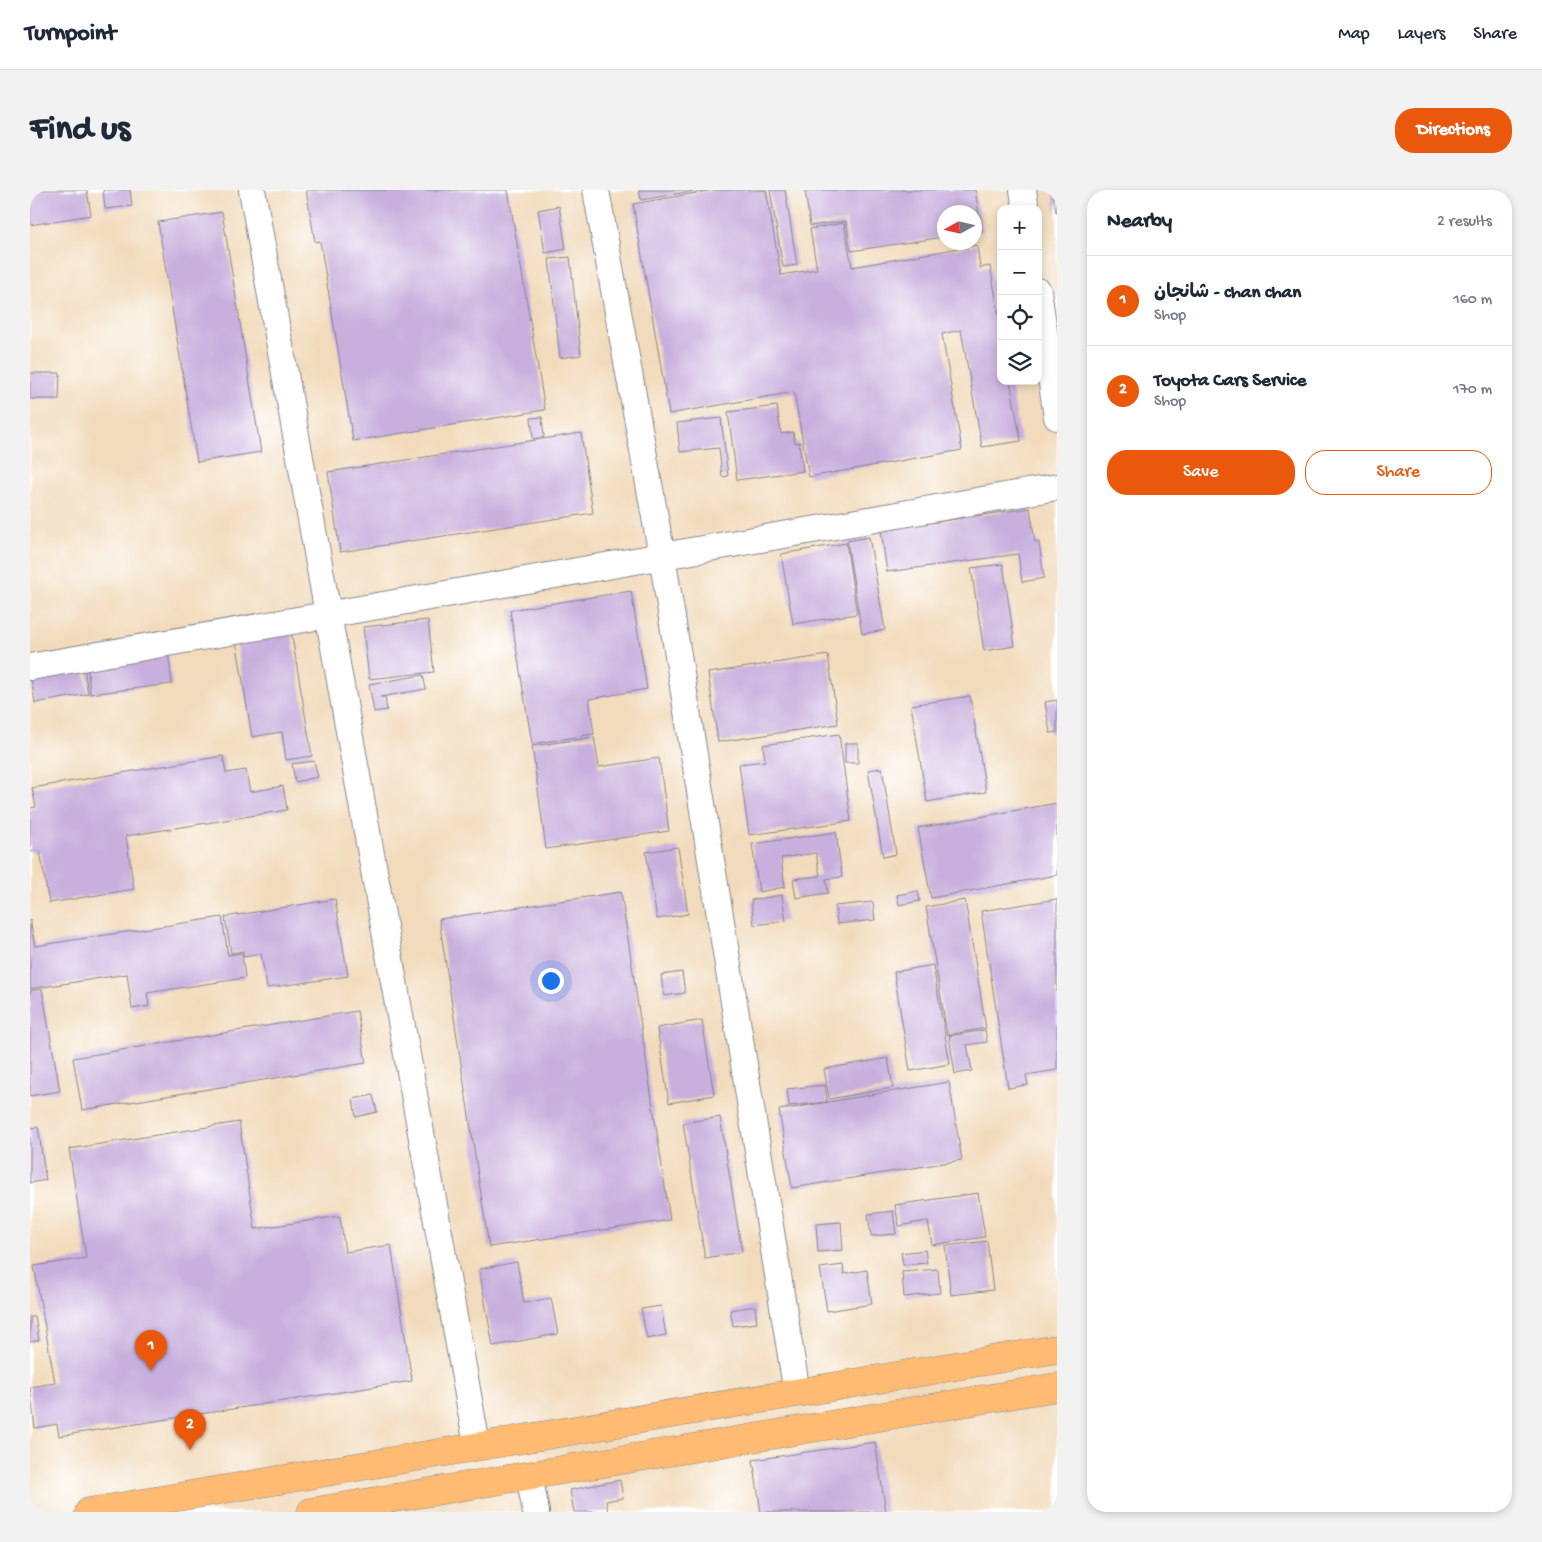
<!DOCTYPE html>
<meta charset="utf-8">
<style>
body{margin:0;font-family:"Gochi Hand","Playpen Sans Arabic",sans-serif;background:#f2f2f3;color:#1f2937}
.controls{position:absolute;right:15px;top:15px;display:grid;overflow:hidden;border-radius:10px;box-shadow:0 2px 8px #0003}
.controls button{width:45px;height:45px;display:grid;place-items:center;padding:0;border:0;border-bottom:1px solid #e0e1e3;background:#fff;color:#1f2937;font:25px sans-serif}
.compass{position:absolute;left:907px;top:15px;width:45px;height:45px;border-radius:50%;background:#fff;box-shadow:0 2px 8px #0003;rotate:262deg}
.you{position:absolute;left:520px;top:790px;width:18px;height:18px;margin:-12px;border:4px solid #fff;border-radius:50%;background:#1a73e8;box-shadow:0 0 0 8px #1a73e833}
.badge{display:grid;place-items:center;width:32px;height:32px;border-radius:50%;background:#ea580c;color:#fff;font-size:16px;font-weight:700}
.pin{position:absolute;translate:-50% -41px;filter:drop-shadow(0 1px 2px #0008)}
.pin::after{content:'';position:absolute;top:26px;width:18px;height:15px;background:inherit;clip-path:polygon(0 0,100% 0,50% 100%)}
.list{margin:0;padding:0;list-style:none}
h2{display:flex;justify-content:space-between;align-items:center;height:65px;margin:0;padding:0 20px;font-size:21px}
h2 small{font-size:16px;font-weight:400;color:#747a83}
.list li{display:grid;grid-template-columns:32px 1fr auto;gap:15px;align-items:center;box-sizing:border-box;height:90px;padding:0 20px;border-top:1px solid #e0e1e3}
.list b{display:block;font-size:19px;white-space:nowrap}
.list p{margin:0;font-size:16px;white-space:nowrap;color:#747a83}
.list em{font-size:16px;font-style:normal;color:#747a83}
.actions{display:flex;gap:10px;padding:15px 20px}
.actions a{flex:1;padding:11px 0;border:1px solid #ea580c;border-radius:20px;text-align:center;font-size:18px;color:#ea580c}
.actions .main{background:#ea580c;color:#fff}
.icon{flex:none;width:28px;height:28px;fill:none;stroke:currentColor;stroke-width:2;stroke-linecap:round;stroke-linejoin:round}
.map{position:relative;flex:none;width:1027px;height:1322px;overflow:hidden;border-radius:20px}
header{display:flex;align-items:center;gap:30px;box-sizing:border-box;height:70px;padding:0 25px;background:#fff;border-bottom:1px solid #e0e1e3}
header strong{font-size:24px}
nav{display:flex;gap:28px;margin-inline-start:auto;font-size:18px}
.intro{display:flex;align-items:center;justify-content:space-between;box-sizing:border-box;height:120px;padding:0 30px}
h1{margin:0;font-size:35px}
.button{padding:12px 22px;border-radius:20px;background:#ea580c;color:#fff;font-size:18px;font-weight:700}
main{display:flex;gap:30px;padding:0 30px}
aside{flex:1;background:#fff;border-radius:20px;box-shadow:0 2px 8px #0003}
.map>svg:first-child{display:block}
</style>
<header>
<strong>Turnpoint</strong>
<nav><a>Map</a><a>Layers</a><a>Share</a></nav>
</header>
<div class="intro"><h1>Find us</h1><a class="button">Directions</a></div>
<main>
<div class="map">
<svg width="1027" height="1322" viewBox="0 0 1027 1322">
<rect width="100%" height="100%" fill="#fff"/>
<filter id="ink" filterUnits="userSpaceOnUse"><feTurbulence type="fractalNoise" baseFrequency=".02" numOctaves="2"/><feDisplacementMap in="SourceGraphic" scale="10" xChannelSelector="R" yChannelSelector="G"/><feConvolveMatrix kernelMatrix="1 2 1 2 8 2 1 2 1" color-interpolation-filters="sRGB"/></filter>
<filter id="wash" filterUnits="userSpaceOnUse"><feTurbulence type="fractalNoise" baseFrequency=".0096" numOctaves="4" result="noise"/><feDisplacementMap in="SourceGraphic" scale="20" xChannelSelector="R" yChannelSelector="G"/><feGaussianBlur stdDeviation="1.12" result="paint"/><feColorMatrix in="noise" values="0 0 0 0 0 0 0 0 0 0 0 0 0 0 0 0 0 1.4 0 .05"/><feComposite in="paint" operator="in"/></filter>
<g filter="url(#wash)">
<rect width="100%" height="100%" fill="#f2dbbc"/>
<g id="blocks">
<path fill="#c8afdd" d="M0,0H57L61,25L0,35Z
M73,0H100L102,16L75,19Z
M276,0H478L515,220L323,251L290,51L285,52Z
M609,0H664V1L611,10Z
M683,0H736L751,85L787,79L780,39L814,33L822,77L947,55L950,78L960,76L971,136V191H980L991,251L952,257L931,140L912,144L932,260L779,287L764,202L639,224L603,14Z
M740,0H755L767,75L753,77Z
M775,0H945L952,41L944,42V22H914V47L821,61L816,31L780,36Z
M1022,0H1027V22H1026Z
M529,16L536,59L515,63L508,20Z
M192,22L231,262L167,272L128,32Z
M540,67L551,165L530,168L519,69Z
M0,183H30L29,209H0Z
M747,216L751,244L763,242L765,253L769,252L773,281L707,290L698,222Z
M512,227L514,247L503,249L501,228Z
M691,228L698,286L692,287L689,258L650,262L647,233Z
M551,243L563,323L310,362L298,282Z
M1000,318L1005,352H1009L1014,388L992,392L988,364L857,382L851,340Z
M839,347L855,440L832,444L817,351Z
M816,353L827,424L763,434L751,364Z
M973,374L985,456L954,461L941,378Z
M601,401L617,499L559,509L564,544L502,554L480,420Z
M398,430L404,482L339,489L333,437Z
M261,441L282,566L256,570L252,542L222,547L206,450Z
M138,461L142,494L60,504L57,470Z
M798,465L808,534L688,552L678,483Z
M54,477L58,504L5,513L1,486Z
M393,485L396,499L350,507H355L357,520L344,522L339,494Z
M940,506L956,602L897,612L881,515Z
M1027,510V542L1020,543L1015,512Z
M809,544L821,631L719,645L709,574L735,571L733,555Z
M564,547L569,577L629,568L639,641L516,659L502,556Z
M815,553H828V573H815Z
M193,566L196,583L216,580L220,602L253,596L257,620L96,646L104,699L19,713L10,661L0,662V618L6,617L2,598Z
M284,571L288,587L265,592L262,574Z
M852,578L866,664L853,667L838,580Z
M1027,613V685L901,708L888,638Z
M806,642L812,687L796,689L798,703L766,708L763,689L790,686L786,663L751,668L755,697L729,702L722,654Z
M648,657L658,724L627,729L616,662Z
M888,701L890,711L869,715L867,705Z
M591,702L640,1030L459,1057L409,729Z
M752,705L756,731L724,735L721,710Z
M305,709L318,786L237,798L231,764L214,767L213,761L201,763L195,727Z
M1027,709V880L996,885L998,895L978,898L951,721Z
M935,710L956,838L917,845L896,717Z
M843,712L845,730L807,734L805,716Z
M192,727L198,765L212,763L215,788L117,803L119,816L102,819L97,784L0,799V730L5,756Z
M903,775L920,874L880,881L864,782Z
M652,782L655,803L634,806L631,785Z
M12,799L30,901L0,906V801Z
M327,821L336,873L52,920L43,868Z
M672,830L684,905L639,913L627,838Z
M955,840L957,852L937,855L942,881L925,884L919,846Z
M858,868L863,898L799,909L794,879Z
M919,892L932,970L762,998L749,920Z
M795,895L797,912L759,916L757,899Z
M343,905L347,922L326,927L323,909Z
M690,927L712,1062L675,1068L653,933Z
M209,932L225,1039L310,1026L315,1062L361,1055L382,1191L29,1246L27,1234L5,1238L0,1197L25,1193L4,1076L56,1068L39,959Z
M8,937L16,990L0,993V938Z
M948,1003L955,1047L902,1055L898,1031L869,1036L865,1015Z
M863,1021L866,1044L841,1046L838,1024Z
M811,1032L813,1060L788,1062L786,1034Z
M957,1051L963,1100L921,1105L915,1056Z
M895,1060L897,1073L873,1075L871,1063Z
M487,1072L494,1113L521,1108L528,1144L463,1156L449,1079Z
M813,1075L814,1084L837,1080L842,1114L797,1121L790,1078Z
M908,1079L910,1103L874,1107L872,1082Z
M631,1116L636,1145L617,1149L611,1119Z
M725,1116L727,1133L703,1136L700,1120Z
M0,1127H5L9,1150L0,1152Z
M845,1252L856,1322H731L723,1270Z
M590,1290L593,1308L576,1311L578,1322H544L540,1300Z"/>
</g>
</g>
<g filter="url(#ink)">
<use href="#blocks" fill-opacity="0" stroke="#86858d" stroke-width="1"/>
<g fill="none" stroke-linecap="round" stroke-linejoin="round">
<g stroke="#86858d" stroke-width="28">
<path id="minor" d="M222,0L447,1255
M566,0L632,366L767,1203
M993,0L996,19
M1008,101L1027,227
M0,477L1027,297
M499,1285L506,1322"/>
</g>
<g stroke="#86858d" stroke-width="29">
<path id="major" d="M59,1322L1027,1159
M281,1322L1027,1197"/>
</g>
<use href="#minor" stroke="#fff" stroke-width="26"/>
<use href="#major" stroke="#febb71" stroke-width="28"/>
</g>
</g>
</svg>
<div class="controls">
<button>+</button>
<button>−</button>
<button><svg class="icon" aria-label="locate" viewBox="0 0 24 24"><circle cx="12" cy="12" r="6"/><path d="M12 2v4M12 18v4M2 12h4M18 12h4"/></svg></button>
<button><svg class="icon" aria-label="layers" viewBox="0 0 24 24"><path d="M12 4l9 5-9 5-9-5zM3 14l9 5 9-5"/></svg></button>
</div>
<svg class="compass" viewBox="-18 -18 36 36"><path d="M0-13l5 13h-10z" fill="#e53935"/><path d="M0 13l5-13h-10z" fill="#747a83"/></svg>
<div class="you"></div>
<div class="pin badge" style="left:121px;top:1181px">1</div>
<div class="pin badge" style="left:160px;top:1260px">2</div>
</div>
<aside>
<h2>Nearby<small>2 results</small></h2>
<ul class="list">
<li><span class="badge">1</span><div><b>شانجان - chan chan</b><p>Shop</p></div><em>160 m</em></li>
<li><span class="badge">2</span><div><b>Toyota Cars Service</b><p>Shop</p></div><em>170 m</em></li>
</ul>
<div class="actions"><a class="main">Save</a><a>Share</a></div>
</aside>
</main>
